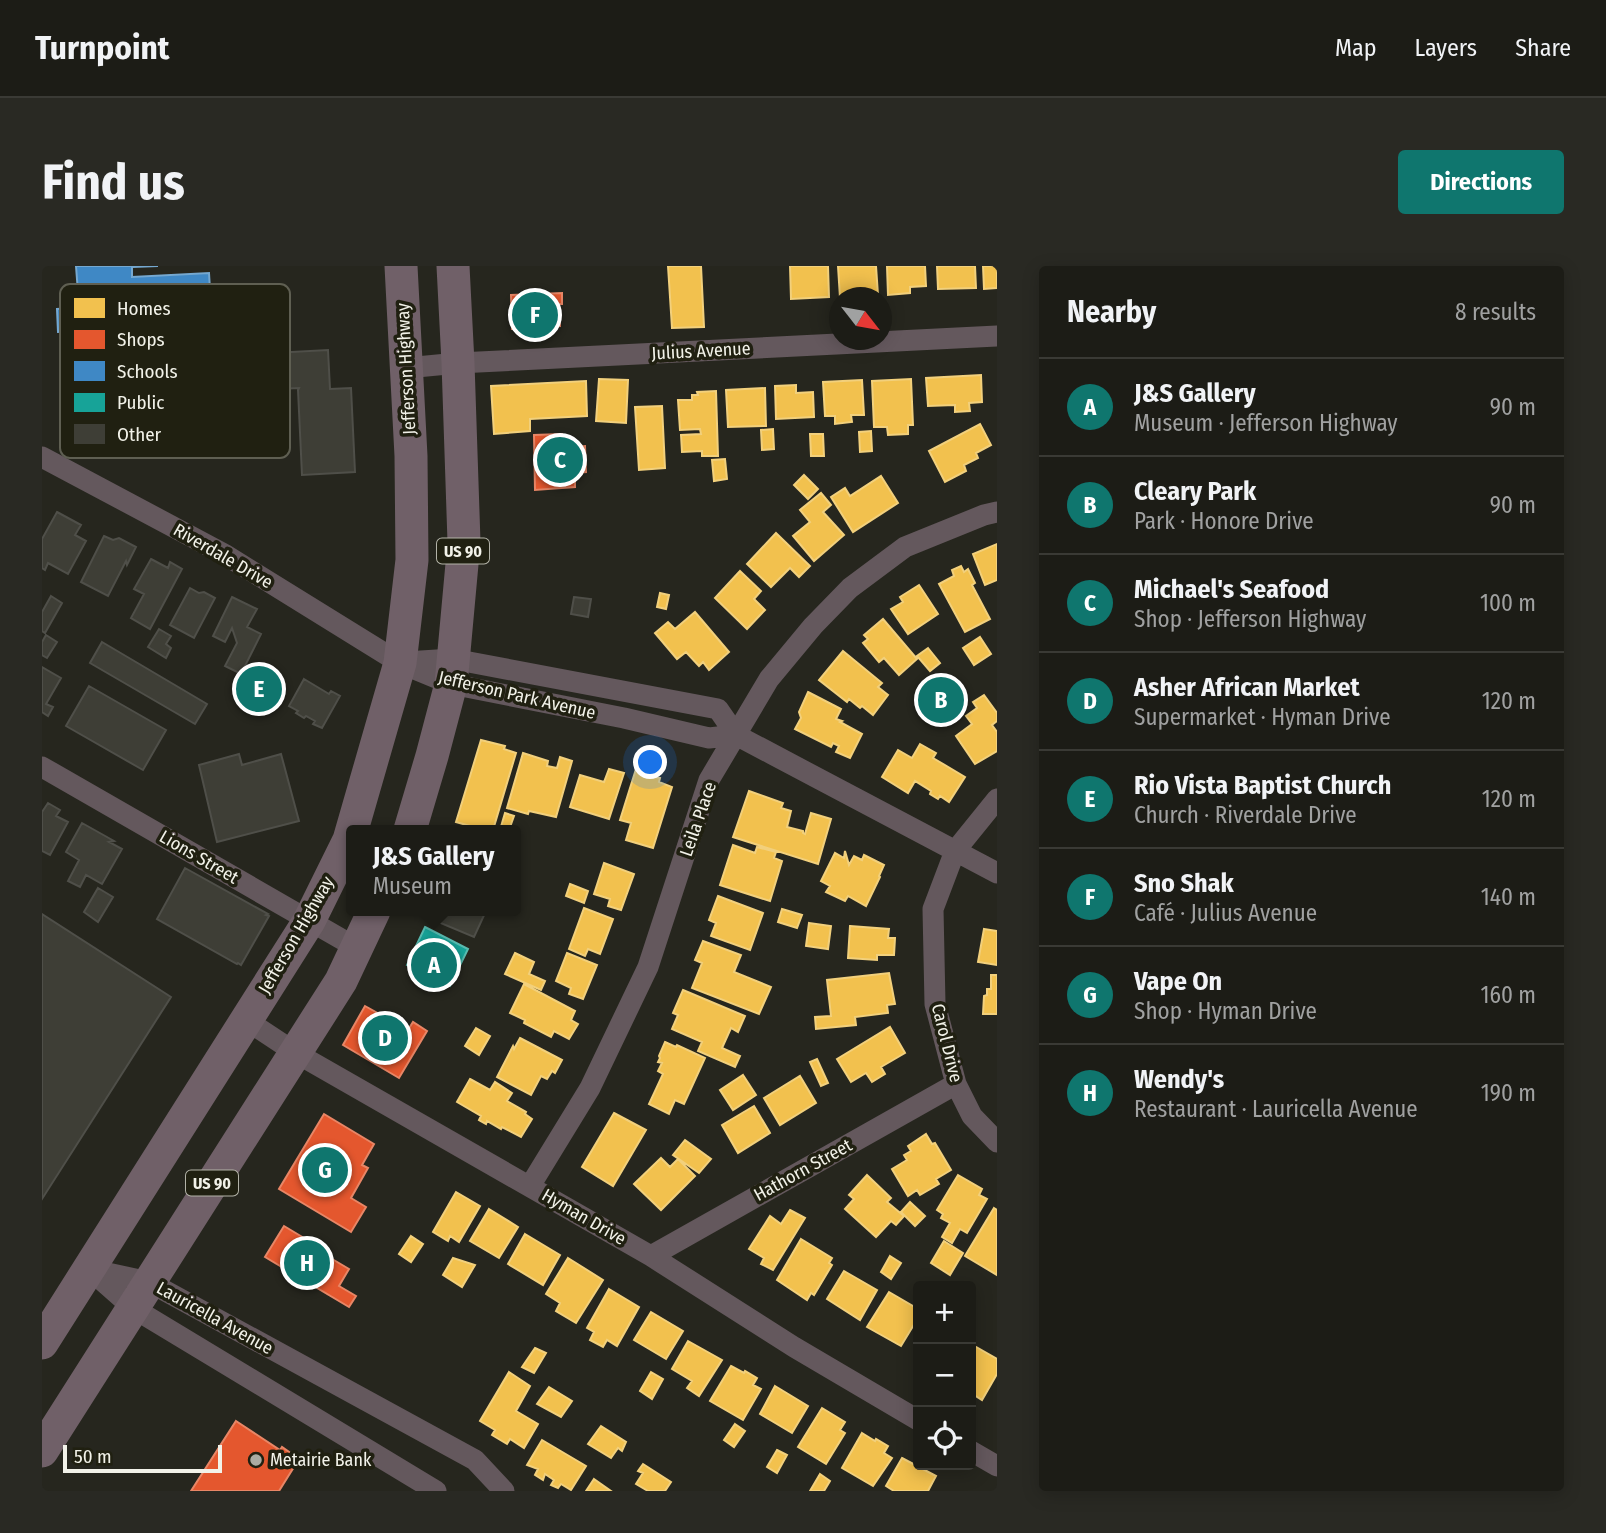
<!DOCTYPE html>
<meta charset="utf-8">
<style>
body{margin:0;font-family:"Fira Sans Condensed",sans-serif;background:#292923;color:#f1f3f6}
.controls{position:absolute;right:21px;bottom:21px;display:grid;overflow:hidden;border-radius:7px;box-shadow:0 4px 18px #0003}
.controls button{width:63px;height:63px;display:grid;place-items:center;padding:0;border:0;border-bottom:2px solid #3a3a35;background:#1c1c16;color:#f1f3f6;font:35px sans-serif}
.compass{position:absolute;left:787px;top:21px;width:63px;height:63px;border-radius:50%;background:#1c1c16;box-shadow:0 4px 18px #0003;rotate:121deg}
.scale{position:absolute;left:21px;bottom:18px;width:159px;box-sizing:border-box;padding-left:7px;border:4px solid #f2f2e9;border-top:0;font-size:19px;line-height:24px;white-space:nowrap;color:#f2f2e9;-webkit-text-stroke:5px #202011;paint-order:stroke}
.you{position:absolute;left:609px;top:497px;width:24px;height:24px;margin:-18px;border:5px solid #fff;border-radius:50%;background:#1a73e8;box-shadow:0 0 0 10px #1a73e833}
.badge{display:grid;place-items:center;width:46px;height:46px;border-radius:50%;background:#0f766e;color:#fff;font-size:23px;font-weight:700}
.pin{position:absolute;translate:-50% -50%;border:4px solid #fff;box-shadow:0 2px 7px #0006}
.popup{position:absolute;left:304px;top:559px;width:175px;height:91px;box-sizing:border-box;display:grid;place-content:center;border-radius:7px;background:#1c1c16;filter:drop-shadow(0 2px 5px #0005);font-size:23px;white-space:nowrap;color:#a0a1a1}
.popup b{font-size:26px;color:#f1f3f6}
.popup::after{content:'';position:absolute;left:50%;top:100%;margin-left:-14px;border:14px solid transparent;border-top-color:#1c1c16}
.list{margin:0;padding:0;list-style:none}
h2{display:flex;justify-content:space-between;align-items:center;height:91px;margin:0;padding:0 28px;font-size:30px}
h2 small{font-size:23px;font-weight:400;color:#a0a1a1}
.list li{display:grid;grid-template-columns:46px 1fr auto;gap:21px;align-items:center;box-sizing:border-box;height:98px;padding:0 28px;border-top:2px solid #3a3a35}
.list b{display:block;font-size:26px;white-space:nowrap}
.list p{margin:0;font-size:23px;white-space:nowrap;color:#a0a1a1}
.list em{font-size:23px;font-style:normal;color:#a0a1a1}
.icon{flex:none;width:38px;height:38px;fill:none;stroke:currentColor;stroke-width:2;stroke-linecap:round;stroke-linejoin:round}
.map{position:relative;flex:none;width:955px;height:1225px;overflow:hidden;border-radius:7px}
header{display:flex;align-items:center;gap:42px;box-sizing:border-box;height:98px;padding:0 35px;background:#1c1c16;border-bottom:2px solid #3a3a35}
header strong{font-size:33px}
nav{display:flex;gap:38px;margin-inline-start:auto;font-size:24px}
.intro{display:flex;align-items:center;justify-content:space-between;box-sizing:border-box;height:168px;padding:0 42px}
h1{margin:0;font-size:49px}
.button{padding:18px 32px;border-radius:7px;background:#0f766e;color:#fff;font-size:24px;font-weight:700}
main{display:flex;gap:42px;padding:0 42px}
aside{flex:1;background:#1c1c16;border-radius:7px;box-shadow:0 4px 18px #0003}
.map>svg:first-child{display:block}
</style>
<header>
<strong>Turnpoint</strong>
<nav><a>Map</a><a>Layers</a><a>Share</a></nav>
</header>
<div class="intro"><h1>Find us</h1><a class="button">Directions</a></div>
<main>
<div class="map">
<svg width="955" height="1225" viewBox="0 0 955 1225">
<rect width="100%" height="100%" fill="#26261e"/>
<path fill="#f2c14e" stroke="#f2d07c" stroke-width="2" d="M626,0H659L662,61L630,62Z
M748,0H786L787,31L749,33Z
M796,0H834L836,29L798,32Z
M845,0H883L884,20L868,21V27L846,29Z
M895,0H933L934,22L896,23Z
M941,0H955V22L942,23Z
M939,109L940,136L927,137L928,145L913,146V139L886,140L884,112Z
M557,113L586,114L584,157L554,155Z
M869,113L871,159H866V168L846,169L845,161H832L830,115Z
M820,114L822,149H809L810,156L793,158V150H783L781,116Z
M544,115L545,150L488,153V165L452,168L449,120Z
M754,119V127L771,126L772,151L734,153L733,120Z
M723,122L724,160L686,161L684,124Z
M674,125L676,190H660V185L640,186L639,169L659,168L658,163L638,164L636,134H650V129H656L655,126Z
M620,140L623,202L597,204L593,141Z
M938,158L949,179L934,187L936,192L922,199L924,205L903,216L887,185Z
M731,163L732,183L720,184L719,164Z
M829,165L830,185L818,186L817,166Z
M768,168H781L782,190H769Z
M683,193L685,213L672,215L670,194Z
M762,209L776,223L766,233L752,219Z
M839,210L856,237L811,266L789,231L803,222L808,230Z
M779,227L789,239L781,246L802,269L772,295L751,270L768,256L758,244Z
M734,267L768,300L757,311L748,302L729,321L705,298Z
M955,278V314L943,319L931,288Z
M919,300L922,306L926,303L933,317L930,319L948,353L923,366L897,318L912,310L910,304Z
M698,305L719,325L712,333L723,344L705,363L673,332Z
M877,319L896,348L866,368L849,343L861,336L858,331Z
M618,327L627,329L624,343L615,341Z
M653,346L687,386L667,404L661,396L657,400L644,386L635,393L613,367L626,356L633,363Z
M841,353L875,393L857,409L842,392L837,396L821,377L826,373L822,369Z
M938,371L949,388L932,399L921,382Z
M886,382L898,397L888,405L875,390Z
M801,385L840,417L836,421L846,429L831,449L820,440L818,442L807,433L805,436L777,414Z
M766,426L799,443L794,453L800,455L798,456L820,468L808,492L794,486L797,480L791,477L789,481L753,463L759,452L757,446Z
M942,429L955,447V455L950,459L955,466V485L933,498L914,470L930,458L924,450L935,442L931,436Z
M439,474L463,480L462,483L474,487L451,564H442L414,556Z
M878,478L894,487L891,492L923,511L907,536L898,530L896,533L888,528L889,525L873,515L866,527L840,511L856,484L870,492Z
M481,487L506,495L505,500L515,502L518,491L530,495L514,551L487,545L486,548L465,542Z
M567,503L582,507L567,553L528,541L538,509L562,516Z
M594,503L610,508L609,510L618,512L617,516L630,521L611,582L584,574L589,557L578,554Z
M707,525L741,537L739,542L749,545L745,561L761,565V567L763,568L769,547L789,553L776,598L691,571Z
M463,547L472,550L467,564H458Z
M691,579L713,587L715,581L734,586L732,592L740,595L728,635L678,619Z
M803,585L807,599L812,590L820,594L822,589L842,599L837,610L838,611L824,640L806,630L803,635L784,626L788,620L779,615L793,587L802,592Z
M562,597L592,608L579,644L566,640L568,633L552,628Z
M528,618L546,625L542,637L524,630Z
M676,630L721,647L708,684L669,670L674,657L667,654Z
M542,642L571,653L558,688L546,683L543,690L527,683Z
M740,643L760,649L755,662L736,656Z
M767,657L789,660L786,683L764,680Z
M808,660L847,663L846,672H853L852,689H835V694L806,692Z
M942,663L955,665V699L936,696Z
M661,675L699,689L692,706L729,721L717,748L650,722L660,697L653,694Z
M473,687L492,696L487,708L503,715L499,724L463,708Z
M525,687L555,699L541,733L527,728L529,722L514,715Z
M847,707L853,738L845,739L846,747L813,751L814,759L774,763L773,751L789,750L785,714Z
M949,709H955V748H941L942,730L945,729V723H949Z
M482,718L533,745L529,754L536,758L527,773L512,765L509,771L482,757L483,754L468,747Z
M641,724L703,750L696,766L689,762L680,782L698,790L693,801L656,785L660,776L630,763L636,749L631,747Z
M848,761L863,787L839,801L843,808L830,816L824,807L809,816L795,793Z
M434,762L448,770L437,789L423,780Z
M478,772L520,794L513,807L510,805L505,813L499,810L489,829L455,811L471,780L472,783Z
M623,776L634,781L635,779L663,792L642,838L633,834L627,848L607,838L621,808L616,805L620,797L616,796L618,792L617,790Z
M775,793L786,817L779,820L768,796Z
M701,809L714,829L691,844L678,824Z
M758,810L774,837L738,859L722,832Z
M428,813L448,824L453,816L470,827L465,835L484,846L483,848L490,853L479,871L460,861L459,863L445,855L444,858L437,854L439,850L415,836Z
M712,840L728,867L696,887L680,859Z
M572,847L604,864L571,920L540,901Z
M884,868L890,878L893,877L909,904L894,913L897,918L878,929L875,924L866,930L850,903L865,894L862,889L869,885L866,880Z
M643,874L669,893L657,907L631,889Z
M619,892L628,901L636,893L653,910L619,944L592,918Z
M825,909L849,932L845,936L862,950L854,959L849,955L834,971L803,943L812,933L807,929Z
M916,909L940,923L937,929L945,933L925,967L918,963L910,977L900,971L908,957L899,952L901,948L895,944Z
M414,926L438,940L417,976L408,970L406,975L391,966Z
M868,936L883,950L873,960L859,946Z
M952,942L955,944V1009L923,990Z
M447,943L476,961L457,992L428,975Z
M748,944L763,952L731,1004L719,998L722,992L707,983L728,950L739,958Z
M483,968L518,989L501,1019L466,998Z
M369,970L381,978L369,996L357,988Z
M759,973L790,992L787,997L790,999L772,1029L769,1027L765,1034L735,1014Z
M902,975L921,987L908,1009L889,997Z
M848,990L859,997L849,1013L839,1006Z
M411,992L433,999L420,1021L401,1009Z
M526,992L561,1014L534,1057L514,1045L518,1037L504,1028Z
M802,1005L835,1024L818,1054L785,1033Z
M567,1023L597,1041L575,1080L565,1074L561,1081L548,1074L552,1066L545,1062Z
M847,1026L876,1043L874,1051L876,1052L859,1080L825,1061Z
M609,1046L641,1065L624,1093L592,1074Z
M646,1075L680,1094L657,1130L645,1122L650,1115L630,1103Z
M929,1078L955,1093V1108L940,1134L929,1127Z
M493,1082L504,1087L492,1107L480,1101Z
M689,1100L702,1107L703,1105L715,1112L711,1119L719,1123L701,1154L668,1135Z
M467,1106L488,1120L474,1145L496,1158L482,1182L468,1173L465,1178L450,1169L453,1164L438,1155Z
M609,1106L621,1113L610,1133L598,1125Z
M733,1120L766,1140L750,1167L718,1148Z
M507,1121L530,1135L519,1151L495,1138Z
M780,1142L803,1156L798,1164L803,1167L784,1198L756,1181Z
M693,1158L703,1165L692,1181L682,1174Z
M559,1160L584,1176L580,1185L576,1182L569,1192L546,1178Z
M820,1167L833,1175L834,1173L846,1180L842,1187L850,1192L831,1220L800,1202Z
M500,1174L544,1200L529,1224L519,1218L516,1222L509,1219L512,1214L503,1208L501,1214L493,1209L496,1203L485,1199Z
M735,1184L745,1189L735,1207L725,1201Z
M860,1192L894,1210L886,1225H852L844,1220Z
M601,1198L629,1216L623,1225H606L594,1218L601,1207L596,1205Z
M778,1208L788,1215L782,1225H768Z
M552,1213L569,1225H544Z"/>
<path fill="#e4572e" stroke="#e88666" stroke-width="2" d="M520,27V38H517L518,60L470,63L469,29Z
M520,168L522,182L543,180L544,206L533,207V221L493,224L492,169Z
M323,740L366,764L371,756L385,765L357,812L301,779Z
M282,848L332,878L320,899L326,902L309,932L324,941L309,966L237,923Z
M242,960L282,984L280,987L307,1003L297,1020L314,1030L307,1041L223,991Z
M194,1155L238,1184L240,1181L257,1193L237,1225H149Z"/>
<path fill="#3f88c5" stroke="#75a8d0" stroke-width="2" d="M34,0H116L90,1V11L167,7L171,72L127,75V77H115V75L95,76L94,62L16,66L15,43L35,42V40H37Z"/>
<path fill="#17a398" stroke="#59bbb0" stroke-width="2" d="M383,661L426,683L408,720L365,699Z"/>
<path fill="#3e3e36" stroke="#4f4f49" stroke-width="2" d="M286,84L288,123L309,122L313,206L260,209L256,124L257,122L236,123L237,144L102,152L99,94Z
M42,130L90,156L77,182L28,156Z
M159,166L181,170L179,179L158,175Z
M15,246L39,259L33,269L44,275L26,308L6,297L3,304L0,302V273Z
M62,270L71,274L77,272L94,281L85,299L84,295L66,330L39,316Z
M109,293L126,302L128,296L140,303L108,363L89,352L102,328L92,323Z
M148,322L157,327L162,326L173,332L152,372L128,359Z
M9,330L20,337L3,367L0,365V346Z
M190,331L215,343L205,361L219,368L199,408L183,400L195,377L190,362L183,376L171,370Z
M532,331L549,333L546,351L529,348Z
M117,363L129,370L124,378L129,382L124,392L106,381Z
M4,369L15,376L5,392L0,389V376Z
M60,376L165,438L153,458L48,397Z
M0,401L19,412L4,438L11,441L6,450L0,446Z
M262,413L287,428L289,425L298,430L280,462L271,458L273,455L264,450L262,452L254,447L256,445L247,440Z
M47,420L124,464L101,504L24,460Z
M197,488L200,499L239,488L257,555L175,576L157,499Z
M6,537L18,544L14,550L26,556L8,589L0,585V546Z
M40,557L72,575L67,576L80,583L60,618L44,609L38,621L26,615L37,594L24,586Z
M143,602L226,648L224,649L227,650L199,699L196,697L195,698L115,653Z
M56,622L71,631L56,656L42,646Z
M392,645H444L432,671L389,653Z
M0,648L129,731L0,933Z"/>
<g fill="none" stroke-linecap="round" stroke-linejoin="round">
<path stroke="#64585d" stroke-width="21" d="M364,102L416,97L955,70
M0,191L182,288L358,397L409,418L582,452L667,472L694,469
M363,396L411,393L676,443L694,469L955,607
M0,501L315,682
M955,533L913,585L891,643L893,738L914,818L930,850L955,876
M204,754L254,787L609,990L752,1081L876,1154
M488,920L548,822L606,701L667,514L727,413L771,360L808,322L863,281L942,249L955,246
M609,990L914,818
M47,1003L107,1016L433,1194L462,1225
M48,1004L91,1042L394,1225
M929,1185L955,1200"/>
<path stroke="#706068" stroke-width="33" d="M368,564L390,490L409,418L422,276L416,97L411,0
M0,1077L267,655L307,574L358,397L370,294L369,190L359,0
M0,1185L299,715L332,645"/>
</g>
<circle fill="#ababa2" stroke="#202011" stroke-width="2.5" cx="214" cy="1194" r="7"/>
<g text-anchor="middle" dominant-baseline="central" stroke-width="7" stroke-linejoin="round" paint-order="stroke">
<g fill="#202011" stroke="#b3b3a8" stroke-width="2">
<rect x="395" y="272.5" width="52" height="25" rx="5"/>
<rect x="144" y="904.5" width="52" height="25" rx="5"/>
</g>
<g font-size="16" font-weight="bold" fill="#f2f2e9">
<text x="421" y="285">US 90</text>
<text x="170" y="917">US 90</text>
</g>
<g font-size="18" fill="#f2f2e9" stroke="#202011">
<text transform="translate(659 85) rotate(-3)">Julius Avenue</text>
<text transform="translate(364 103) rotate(-93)">Jefferson Highway</text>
<text transform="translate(181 290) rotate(30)">Riverdale Drive</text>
<text transform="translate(475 429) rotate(13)">Jefferson Park Avenue</text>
<text transform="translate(656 553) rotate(-71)">Leila Place</text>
<text transform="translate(157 591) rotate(30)">Lions Street</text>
<text transform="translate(254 669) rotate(-60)">Jefferson Highway</text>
<text transform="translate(905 777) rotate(76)">Carol Drive</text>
<text transform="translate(761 904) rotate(-29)">Hathorn Street</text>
<text transform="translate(542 951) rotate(30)">Hyman Drive</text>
<text transform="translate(173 1052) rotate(29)">Lauricella Avenue</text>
</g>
<g font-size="18" fill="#f2f2e9" stroke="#202011" text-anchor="start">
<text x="228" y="1194">Metairie Bank</text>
</g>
</g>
<rect x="18" y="18" width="230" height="174" rx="10" fill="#202011" stroke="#5f5f52" stroke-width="2"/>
<rect x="32" y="32" width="31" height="20" fill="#f2c14e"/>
<rect x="32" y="64" width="31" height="19" fill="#e4572e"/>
<rect x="32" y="95" width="31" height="20" fill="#3f88c5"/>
<rect x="32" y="127" width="31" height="19" fill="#17a398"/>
<rect x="32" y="158" width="31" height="20" fill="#3e3e36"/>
<g font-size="19" fill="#f2f2e9">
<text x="75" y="49">Homes</text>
<text x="75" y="80">Shops</text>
<text x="75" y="112">Schools</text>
<text x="75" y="143">Public</text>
<text x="75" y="175">Other</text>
</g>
</svg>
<div class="controls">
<button>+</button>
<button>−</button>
<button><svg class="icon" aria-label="locate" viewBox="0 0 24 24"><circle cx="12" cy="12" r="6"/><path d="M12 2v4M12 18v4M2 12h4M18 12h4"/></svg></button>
</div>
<svg class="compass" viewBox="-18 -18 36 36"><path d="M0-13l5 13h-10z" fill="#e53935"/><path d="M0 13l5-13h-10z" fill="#a0a1a1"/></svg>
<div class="scale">50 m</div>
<div class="you"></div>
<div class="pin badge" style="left:392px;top:699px">A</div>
<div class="popup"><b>J&amp;S Gallery</b>Museum</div>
<div class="pin badge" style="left:899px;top:434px">B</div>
<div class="pin badge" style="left:518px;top:194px">C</div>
<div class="pin badge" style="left:343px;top:772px">D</div>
<div class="pin badge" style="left:217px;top:423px">E</div>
<div class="pin badge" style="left:493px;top:49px">F</div>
<div class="pin badge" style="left:283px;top:904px">G</div>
<div class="pin badge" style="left:265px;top:997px">H</div>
</div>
<aside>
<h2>Nearby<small>8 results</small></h2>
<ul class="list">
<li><span class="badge">A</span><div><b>J&amp;S Gallery</b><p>Museum · Jefferson Highway</p></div><em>90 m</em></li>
<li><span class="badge">B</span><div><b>Cleary Park</b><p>Park · Honore Drive</p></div><em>90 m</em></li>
<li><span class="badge">C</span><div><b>Michael's Seafood</b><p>Shop · Jefferson Highway</p></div><em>100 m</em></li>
<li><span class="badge">D</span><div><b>Asher African Market</b><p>Supermarket · Hyman Drive</p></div><em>120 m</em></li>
<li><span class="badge">E</span><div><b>Rio Vista Baptist Church</b><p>Church · Riverdale Drive</p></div><em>120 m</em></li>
<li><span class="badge">F</span><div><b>Sno Shak</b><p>Café · Julius Avenue</p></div><em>140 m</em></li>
<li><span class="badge">G</span><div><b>Vape On</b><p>Shop · Hyman Drive</p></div><em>160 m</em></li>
<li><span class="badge">H</span><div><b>Wendy's</b><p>Restaurant · Lauricella Avenue</p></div><em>190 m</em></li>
</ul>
</aside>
</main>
